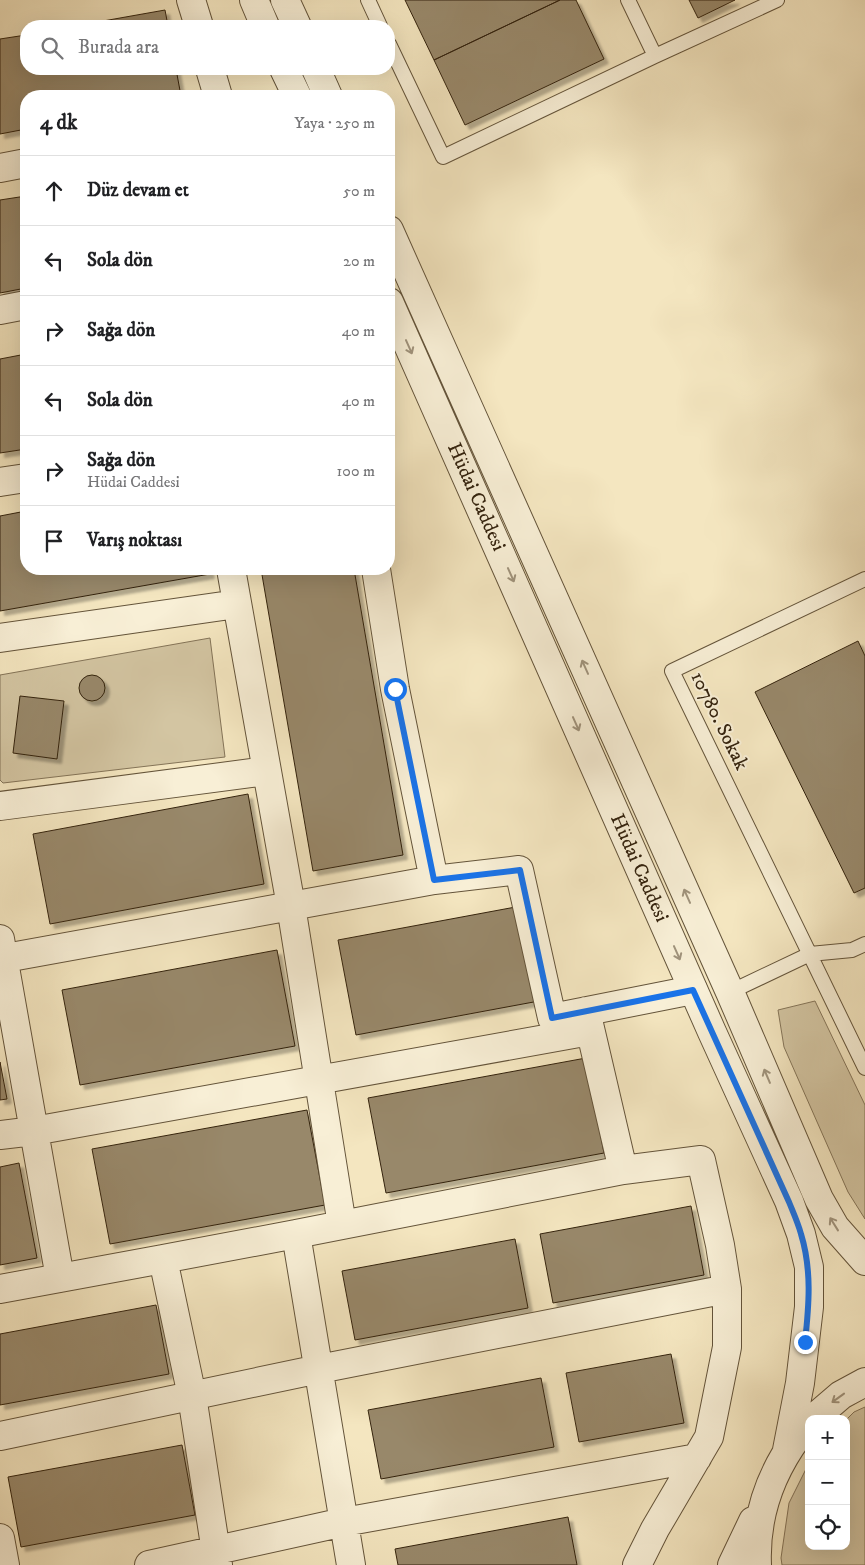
<!DOCTYPE html>
<html lang="tr">
<meta charset="utf-8">
<style>
body{margin:0;font-family:"IM FELL DW Pica",serif;background:#f2f2f2;color:#202124}
.controls{position:absolute;right:15px;bottom:15px;display:grid;overflow:hidden;border-radius:10px;box-shadow:0 5px 20px #0002}
.controls button{width:45px;height:45px;display:grid;place-items:center;padding:0;border:0;border-bottom:1px solid #e0e0e0;background:#fff;color:#202124;font:25px sans-serif}
.stop{position:absolute;width:15px;height:15px;margin:-11px;border:4px solid #1a73e8;border-radius:50%;background:#fff}
.stop.end{background:#1a73e8;border-color:#fff;box-shadow:0 1px 5px #0008}
.list{margin:0;padding:0;list-style:none}
h2{display:flex;justify-content:space-between;align-items:center;height:65px;margin:0;padding:0 20px;font-size:21px}
h2 small{font-size:16px;font-weight:400;color:#757577}
.list li{display:grid;grid-template-columns:32px 1fr auto;gap:15px;align-items:center;box-sizing:border-box;height:70px;padding:0 20px;border-top:1px solid #e0e0e0}
.list b{display:block;font-size:19px;white-space:nowrap}
.list p{margin:0;font-size:16px;white-space:nowrap;color:#757577}
.list em{font-size:16px;font-style:normal;color:#757577}
.icon{flex:none;width:28px;height:28px;fill:none;stroke:currentColor;stroke-width:2;stroke-linecap:round;stroke-linejoin:round}
.map{position:relative;flex:none;width:865px;height:1565px;overflow:hidden}
.search{position:absolute;background:#fff;box-shadow:0 5px 20px #0002;left:20px;top:20px;width:375px;height:55px;display:flex;align-items:center;gap:12px;box-sizing:border-box;padding:0 18px;border-radius:20px;color:#757577;font-size:19px}
.panel{position:absolute;background:#fff;box-shadow:0 5px 20px #0002;left:20px;top:90px;width:375px;height:485px;border-radius:20px}
.map>svg:first-child{display:block}
</style>
<div class="map">
<svg width="865" height="1565" viewBox="0 0 865 1565">
<defs>
<filter id="shadow"><feDropShadow dx="4.5" dy="4.5" stdDeviation="1" flood-color="#0004"/></filter>
</defs>
<rect width="100%" height="100%" fill="#f4e6c0"/>
<filter id="stains"><feTurbulence type="fractalNoise" baseFrequency=".004" numOctaves="4"/><feColorMatrix values="0 0 0 0 .2 0 0 0 0 .09 0 0 0 0 .02 0 0 0 .5 -.17"/></filter>
<radialGradient id="worn" r=".72"><stop offset=".6" stop-color="#630" stop-opacity="0"/><stop offset="1" stop-color="#630" stop-opacity=".3"/></radialGradient>
<path fill="#d3c5a2" stroke="#847458" d="M210,638L225,757L3,783L0,780V675Z
M815,1001L865,1105V1219L848,1192L784,1047L778,1010Z
M865,1407V1565H782L781,1558L789,1503L809,1463V1546H846V1420L854,1412Z"/>
<path fill="#98886b" stroke="#34230e" filter="url(#shadow)" d="M405,0H560L434,60Z
M560,0H576L604,59L465,125L434,60Z
M689,0H735L698,18Z
M165,10L168,26H75Z
M26,35V69H176L181,96H26V129L0,134V39Z
M26,196V288L0,293V200Z
M26,354V449L0,453V359Z
M26,511V569H209L210,574L0,611V516Z
M261,569H354L403,855L313,871Z
M858,641L865,656V888L854,893L755,692Z
M79 688a13 13 0 1 1 26 0a13 13 0 1 1-26 0Z
M20,696L64,701L57,759L13,753Z
M248,794L264,884L50,924L33,834Z
M521,906L539,1001L356,1035L338,940Z
M277,950L295,1046L80,1085L62,990Z
M586,1058L604,1153L386,1193L368,1098Z
M0,1062L7,1099L0,1100Z
M307,1110L325,1205L110,1244L92,1149Z
M19,1163L37,1258L0,1265V1167Z
M691,1206L704,1275L553,1303L540,1234Z
M515,1239L528,1308L355,1340L342,1271Z
M156,1305L169,1374L0,1405V1334Z
M671,1354L684,1423L579,1442L566,1373Z
M541,1378L554,1447L381,1479L368,1410Z
M182,1445L195,1515L21,1547L8,1477Z
M568,1517L577,1565H398L395,1549Z"/>
<g fill="none" stroke-linecap="round" stroke-linejoin="round">
<g stroke="#64543a" stroke-width="16">
<path id="service" d="M368,0L380,26
M628,0L655,56
M389,44L443,157L655,56L777,0
M865,579L672,671L865,1068
M730,992L810,954L852,950L865,944"/>
</g>
<g stroke="#64543a" stroke-width="30">
<path id="minor" d="M191,0L199,26
M210,69L218,96
M0,168L26,163
M0,310L26,305
M0,482L26,478
M231,569L291,906L342,1225
M376,569L395,689L434,880L519,870L552,1018L693,990
M0,638L237,604
M0,806L267,771
M0,939L60,1278
M0,959L434,880
M586,1011L623,1170L701,1160L720,1245L727,1289V1347L709,1437L655,1529L637,1565
M0,1135L34,1131L590,1031
M163,1259L296,1234
M0,1289L163,1259L192,1396L218,1565
M0,1436L319,1369L727,1289
M0,1538L5,1565
M149,1565L344,1522L697,1458
M351,1565L296,1234L623,1170"/>
</g>
<g stroke="#64543a" stroke-width="30">
<path id="tertiary" d="M254,0L265,26
M285,0L297,26
M284,69L297,96
M316,69L328,96
M389,230L730,992L819,1199L835,1227L865,1261
M389,302L712,1032L789,1201L801,1234L809,1267V1307L800,1383L787,1450
M813,1419L841,1395L865,1382
M732,1565L753,1521
M757,1565C755,1518 770,1474 798,1436"/>
</g>
<use href="#service" stroke="#f8efd6" stroke-width="14"/>
<use href="#minor" stroke="#f8efd6" stroke-width="28"/>
<use href="#tertiary" stroke="#f8efd6" stroke-width="28"/>
</g>
<defs><path id="oneway-shaft" d="M-6 0H5M1.5-3L5.5 0L1.5 3" fill="none" stroke-width="1.6" stroke-linecap="round" stroke-linejoin="round" transform="scale(1.25)"/></defs>
<g stroke="#a0937c">
<use href="#oneway-shaft" transform="translate(409 347) rotate(66)"/>
<use href="#oneway-shaft" transform="translate(511 575) rotate(66)"/>
<use href="#oneway-shaft" transform="translate(585 667) rotate(-114)"/>
<use href="#oneway-shaft" transform="translate(576 724) rotate(66)"/>
<use href="#oneway-shaft" transform="translate(687 896) rotate(-114)"/>
<use href="#oneway-shaft" transform="translate(677 953) rotate(66)"/>
<use href="#oneway-shaft" transform="translate(767 1076) rotate(-113)"/>
<use href="#oneway-shaft" transform="translate(834 1224) rotate(-122)"/>
<use href="#oneway-shaft" transform="translate(838 1398) rotate(144)"/>
</g>
<g fill="none" stroke-linecap="round" stroke-linejoin="round">
<path stroke="#1a73e8" stroke-width="6" d="M395,689L434,880L520,870L552,1018L693,990L789,1202C793,1212 798,1223 801,1234C812,1270 809,1305 805,1342"/>
</g>
<g text-anchor="middle" dominant-baseline="central" stroke-width="4" stroke-linejoin="round" paint-order="stroke">
<g font-size="20" fill="#34230e" stroke="#f8efd6">
<text transform="translate(476 497) rotate(66)">Hüdai Caddesi</text>
<text transform="translate(719 721) rotate(64)">10780. Sokak</text>
<text transform="translate(639 868) rotate(66)">Hüdai Caddesi</text>
</g>
</g>
<rect width="100%" height="100%" filter="url(#stains)"/>
<rect width="100%" height="100%" fill="url(#worn)"/>
</svg>
<div class="controls">
<button>+</button>
<button>−</button>
<button><svg class="icon" aria-label="locate" viewBox="0 0 24 24"><circle cx="12" cy="12" r="6"/><path d="M12 2v4M12 18v4M2 12h4M18 12h4"/></svg></button>
</div>
<div class="stop" style="left:395px;top:689px"></div>
<div class="stop end" style="left:805px;top:1342px"></div>
<div class="search"><svg class="icon" aria-label="search" viewBox="0 0 24 24"><circle cx="10" cy="10" r="6"/><path d="M15 15l6 6"/></svg>Burada ara</div>
<section class="panel">
<h2>4 dk<small>Yaya · 250 m</small></h2>
<ul class="list">
<li><svg class="icon" aria-label="ahead" viewBox="0 0 24 24"><path d="M12 20V5M6 11l6-6 6 6"/></svg><div><b>Düz devam et</b></div><em>50 m</em></li>
<li><svg class="icon" aria-label="left" viewBox="0 0 24 24"><path d="M17 20v-9H6M10 6l-5 5 5 5"/></svg><div><b>Sola dön</b></div><em>20 m</em></li>
<li><svg class="icon" aria-label="right" viewBox="0 0 24 24"><path d="M7 20v-9h11M14 6l5 5-5 5"/></svg><div><b>Sağa dön</b></div><em>40 m</em></li>
<li><svg class="icon" aria-label="left" viewBox="0 0 24 24"><path d="M17 20v-9H6M10 6l-5 5 5 5"/></svg><div><b>Sola dön</b></div><em>40 m</em></li>
<li><svg class="icon" aria-label="right" viewBox="0 0 24 24"><path d="M7 20v-9h11M14 6l5 5-5 5"/></svg><div><b>Sağa dön</b><p>Hüdai Caddesi</p></div><em>100 m</em></li>
<li><svg class="icon" aria-label="arrive" viewBox="0 0 24 24"><path d="M6 21V4h12l-3 4 3 4H6"/></svg><div><b>Varış noktası</b></div></li>
</ul>
</section>
</div>
